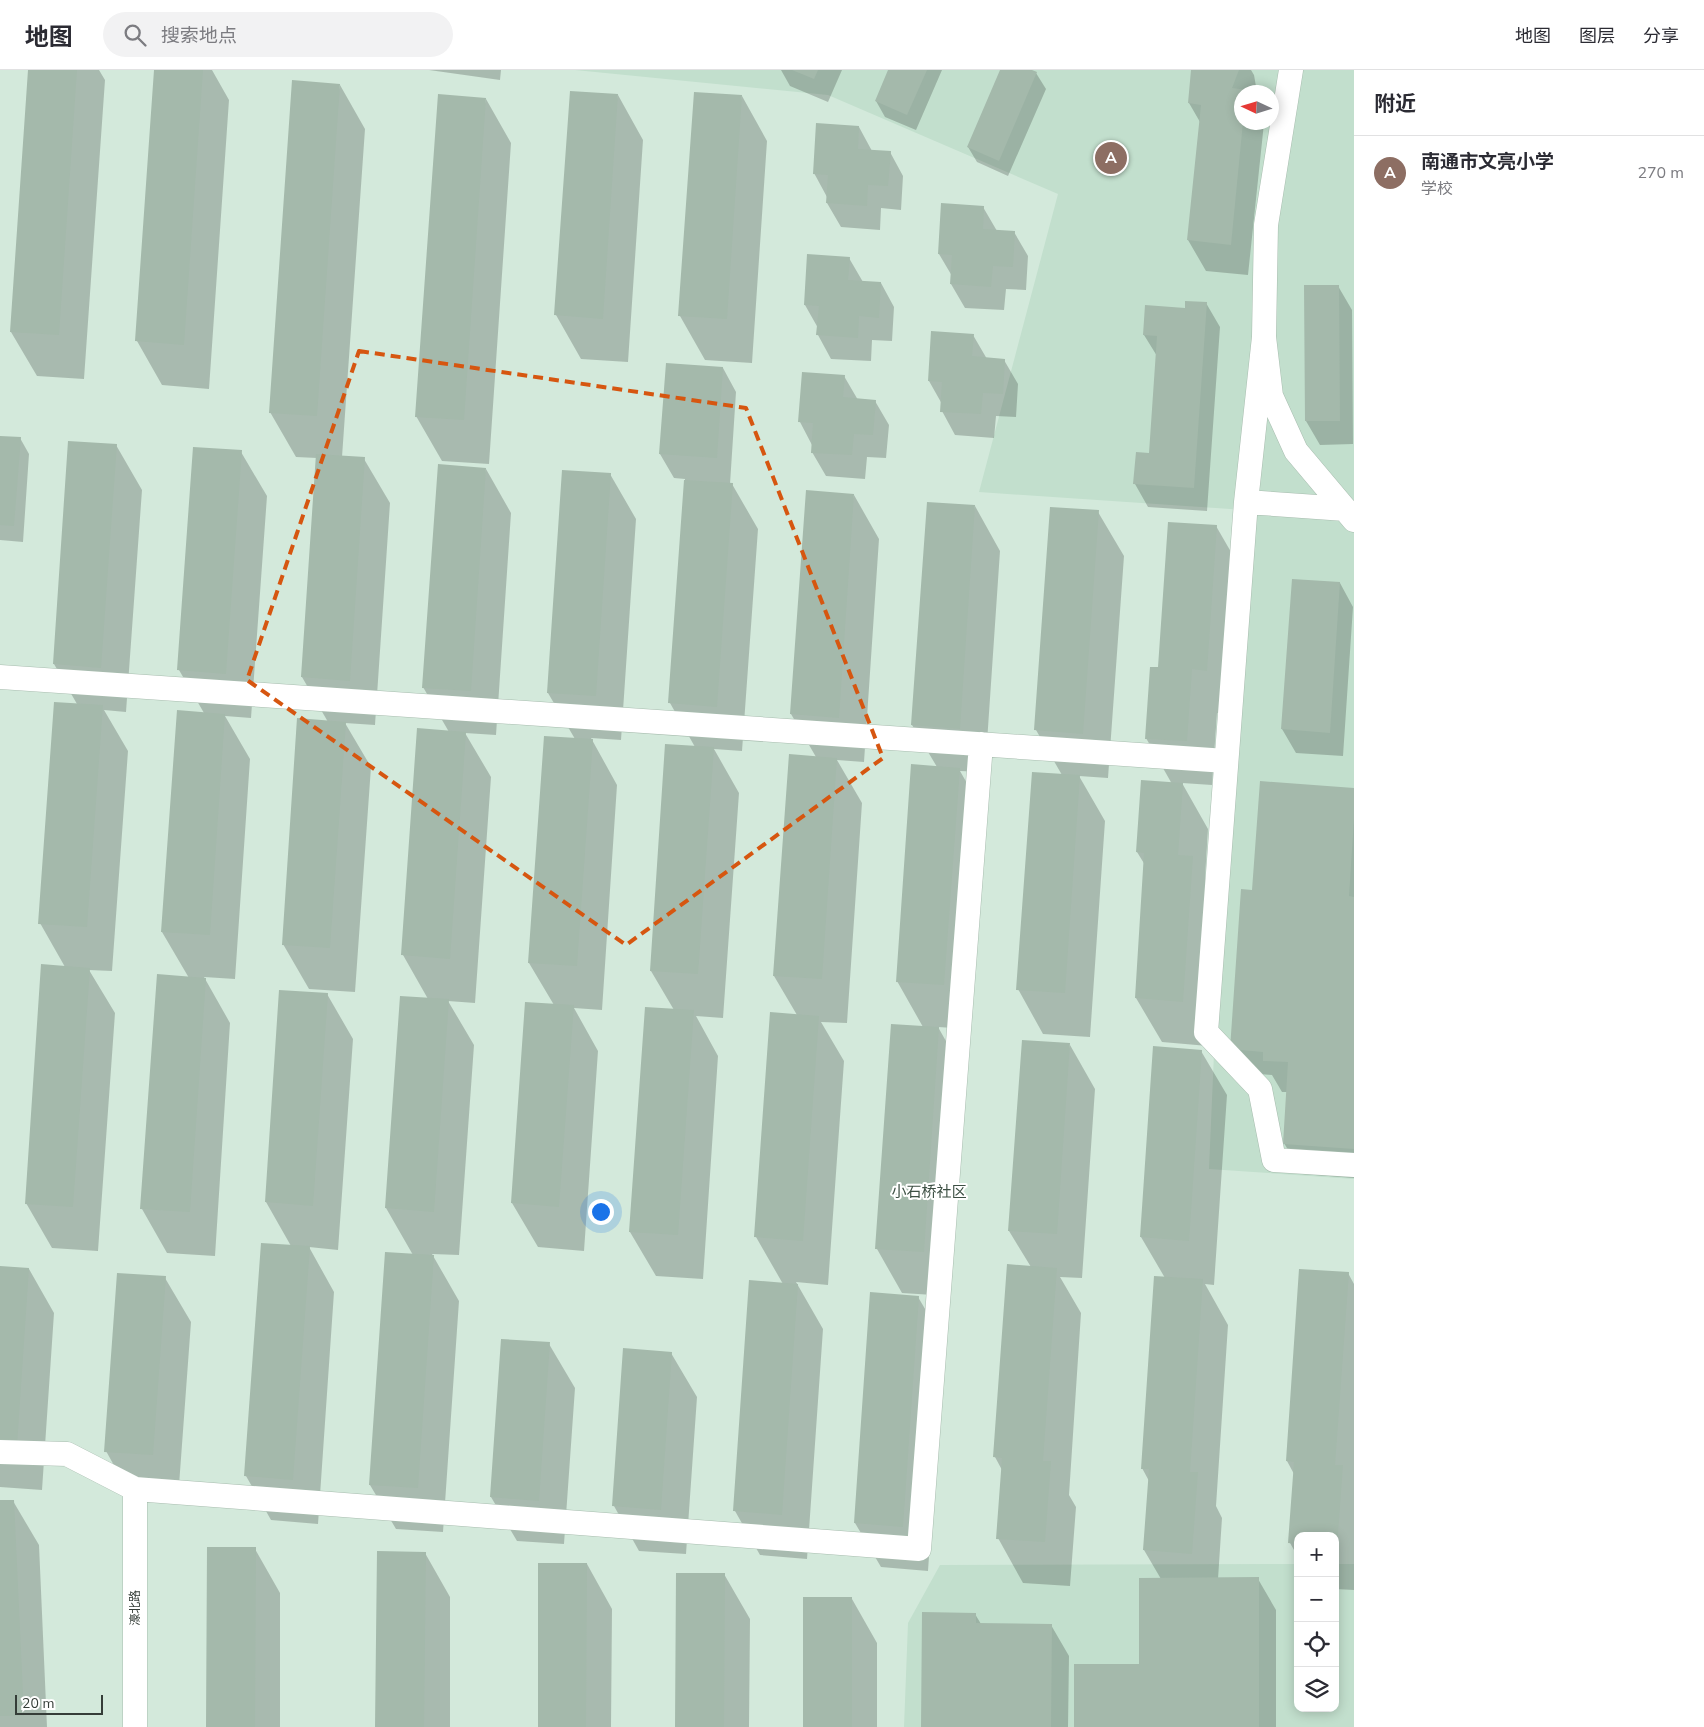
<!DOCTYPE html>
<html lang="zh">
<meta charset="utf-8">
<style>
body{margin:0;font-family:"Nunito Sans","Noto Sans SC",sans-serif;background:#f2f2f3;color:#2b2b33}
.controls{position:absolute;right:15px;bottom:15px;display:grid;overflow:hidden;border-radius:10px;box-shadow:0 2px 12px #0003}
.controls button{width:45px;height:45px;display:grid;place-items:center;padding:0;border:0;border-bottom:1px solid #e1e1e2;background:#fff;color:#2b2b33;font:25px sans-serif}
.compass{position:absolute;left:1234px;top:15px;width:45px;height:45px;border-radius:50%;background:#fff;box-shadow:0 2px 12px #0003;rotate:274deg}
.scale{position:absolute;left:15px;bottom:12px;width:88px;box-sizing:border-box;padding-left:5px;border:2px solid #353d38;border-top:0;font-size:14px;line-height:18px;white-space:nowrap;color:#353d38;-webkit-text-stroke:4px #fff;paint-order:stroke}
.you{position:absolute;left:600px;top:1141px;width:18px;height:18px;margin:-12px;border:4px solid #fff;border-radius:50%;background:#1a73e8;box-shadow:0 0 0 8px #1a73e833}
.badge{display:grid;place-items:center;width:32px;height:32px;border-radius:50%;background:#277f54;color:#fff;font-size:16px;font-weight:700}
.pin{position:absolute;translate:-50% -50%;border:2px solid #fff;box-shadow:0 1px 5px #0006}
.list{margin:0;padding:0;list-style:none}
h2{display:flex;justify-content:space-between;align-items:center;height:65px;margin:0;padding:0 20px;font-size:21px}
h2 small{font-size:16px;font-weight:400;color:#7c7c81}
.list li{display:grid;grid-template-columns:32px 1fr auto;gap:15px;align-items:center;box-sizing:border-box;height:75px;padding:0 20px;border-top:1px solid #e1e1e2}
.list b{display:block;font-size:19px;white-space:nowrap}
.list p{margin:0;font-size:16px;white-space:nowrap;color:#7c7c81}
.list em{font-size:16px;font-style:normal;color:#7c7c81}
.icon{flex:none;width:28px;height:28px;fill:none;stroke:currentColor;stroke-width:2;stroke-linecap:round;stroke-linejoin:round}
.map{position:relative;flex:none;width:1354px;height:1657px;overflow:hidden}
header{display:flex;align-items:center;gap:30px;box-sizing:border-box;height:70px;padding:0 25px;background:#fff;border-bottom:1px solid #e1e1e2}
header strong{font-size:24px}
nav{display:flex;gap:28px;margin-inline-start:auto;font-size:18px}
.search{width:350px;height:45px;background:#f2f2f3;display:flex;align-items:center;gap:12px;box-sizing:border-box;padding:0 18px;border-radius:28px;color:#7c7c81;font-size:19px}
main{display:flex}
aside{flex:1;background:#fff}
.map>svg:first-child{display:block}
</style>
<header>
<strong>地图</strong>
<div class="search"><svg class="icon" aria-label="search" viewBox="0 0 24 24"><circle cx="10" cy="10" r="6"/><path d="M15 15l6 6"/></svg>搜索地点</div>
<nav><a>地图</a><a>图层</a><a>分享</a></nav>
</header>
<main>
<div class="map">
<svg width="1354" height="1657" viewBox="0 0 1354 1657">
<rect width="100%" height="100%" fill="#d3e9db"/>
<path fill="#c2dfcd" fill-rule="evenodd" d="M575,0H1354V1109L1209,1099L1215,960L1245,440L979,422L1058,124L828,25ZM1242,22H1272V52H1242Z
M1298,1494V1638H1335V1494H1354V1657H904L908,1553L940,1495Z"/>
<path fill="#0003" d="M29,0H99L105,10L84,309L37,306L11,262Z
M156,0H212L229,30L209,319L162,315L137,271Z
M429,0H501L500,10Z
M781,0H842L828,32L790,16Z
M890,0H942L916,60L885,47L876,31Z
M1001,0H1029L1036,3L1046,19L1008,106L977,92L968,77Z
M1193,0H1251L1254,5L1257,22H1242V52L1264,53L1248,205L1206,201L1188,170L1200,52L1189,33Z
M340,15L365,59L342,387L364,389L390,433L375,655L345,653L371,697L355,922L309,919L283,874L328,652L302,607L317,388L296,387L270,342Z
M618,25L643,70L628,292L581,289L556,245Z
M742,26L767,71L752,293L705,290L680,246Z
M486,29L511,73L489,394L442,391L416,346Z
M859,57L872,81L890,82L903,106L901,140L881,138L880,160L841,157L827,133V127L814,103Z
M983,137L997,161L1014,162L1028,186L1026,220L1006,219L1004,240L965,238L951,214L952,206L939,184Z
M849,188L863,212L881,213L894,237L892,271L872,270L871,291L831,289L818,265V258L805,235Z
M1338,216L1352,240L1353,374L1320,375L1306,351L1305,217Z
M1206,233L1220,257L1207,441L1148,437L1135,414L1150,384L1157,286L1144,265L1186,239Z
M973,265L987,289L1004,290L1018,314L1016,347L996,346L994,368L955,365L942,341V334L929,311Z
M667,294L723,298L736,322L730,414H732L758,459L742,681L714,679L739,723L723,948L696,946L718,986L703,1209L656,1206L630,1162L674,940L651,901L695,677L670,633L685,409L674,408L660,384Z
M844,306L858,330L875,331L889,355L886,388L867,387L865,409L826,406L812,382V375L800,352Z
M0,367L20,368L29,384L23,472L0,470Z
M116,375L142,420L126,642L104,640L128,681L112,901L89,900L115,943L98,1181L52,1178L26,1133L65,897L40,853L77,634L54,594Z
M194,378L241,382L267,426L251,648L225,646L250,689L235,909L204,907L230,953L215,1186L167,1183L142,1139L189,908L162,862L204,643L179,600Z
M486,399L511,443L496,665L465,663L491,707L475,933L448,931L474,975L459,1185L432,1184L459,1231L443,1462L396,1459L370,1415L413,1185L386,1138L428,929L403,885L449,662L423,617Z
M610,404L636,449L621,670L591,668L617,715L602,940L574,938L598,981L584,1181L538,1177L512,1133L554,935L529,893L575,669L548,623Z
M854,425L879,469L864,692L837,690L862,733L847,953L821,952L844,991L828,1215L796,1212L823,1259L807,1489L760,1485L735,1441L783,1214L756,1167L797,945L774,906L816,687L791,644Z
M975,436L1000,481L985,702L960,701L984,743L969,959L938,957L964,1003L949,1226L902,1223L877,1179L923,957L897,911L937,697L912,655Z
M1098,442L1124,486L1108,708L1079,706L1105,751L1090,967L1043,964L1018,919L1062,705L1036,660Z
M1216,456L1242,501L1232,645L1217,643L1212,715L1182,713L1208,759L1205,808L1218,832L1208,976L1162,972L1136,928L1145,795L1137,782L1172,714L1146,668L1159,598Z
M1293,510L1340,513L1353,537L1343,686L1296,683L1282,659Z
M1354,719V1108L1302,1104L1284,1073L1288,1022H1282L1272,1005L1245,1003L1231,979L1253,821Z
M327,924L353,969L338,1180L309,1177L334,1222L318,1454L271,1450L246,1406L291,1176L266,1132Z
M1070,975L1095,1019L1082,1208L1060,1207L1081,1243L1069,1425L1076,1437L1070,1516L1023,1513L998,1468L1002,1400L995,1387L1031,1197L1009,1161Z
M1201,981L1227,1025L1214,1215L1205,1214L1228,1255L1216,1436L1222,1448L1218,1509H1258L1276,1540V1657H1075L1140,1595L1161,1509L1144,1480L1149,1411L1142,1398L1165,1208L1141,1167Z
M0,1197L29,1199L54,1243L42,1420L0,1417Z
M1348,1203L1354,1214V1520L1335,1519V1466H1298V1487L1290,1473L1294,1404L1287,1391Z
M165,1208L191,1252L178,1429L131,1426L106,1381Z
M918,1227L944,1271L928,1501L881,1497L855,1453Z
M549,1274L575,1318L564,1474L517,1471L491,1427Z
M624,1280L671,1283L697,1327L686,1484L639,1481L614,1436Z
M13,1431L39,1475L47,1657H0V1432Z
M255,1479L280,1523V1657H207Z
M425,1483L450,1527V1657H377Z
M587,1494L612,1539L611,1657H539Z
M724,1504L750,1549L749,1657H677Z
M852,1529L877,1573V1657H804Z
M975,1544L981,1554L1051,1555L1069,1586L1068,1657H922Z"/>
<path fill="#a4b9ab" d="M28,0H77L59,265L10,262Z
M154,0H203L184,275L135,271Z
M792,0H818L814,9Z
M888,0H927L907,45L875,31Z
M1000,0H1032L1037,2L999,91L967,77Z
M1191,0H1239L1232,18L1247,20L1246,22H1242V52H1243L1231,175L1187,170L1201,35L1188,33Z
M292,10L340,14L317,346L269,343Z
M570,21L618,24L603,249L554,245Z
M694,22L742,25L727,249L678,246Z
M438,24L486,28L464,350L415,347Z
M816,53L859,56L858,79L891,81L888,116L868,115L867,136L826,133L828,105L813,104Z
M941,133L984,136L983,159L1015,161L1013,197L993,196L991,217L950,214L952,185L938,184Z
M807,184L850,187L848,210L881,212L879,248L859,246L858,268L816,265L819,236L804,235Z
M1304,215H1339L1340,351H1305Z
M1185,231L1207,232L1194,418L1133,414L1136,382L1149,383L1157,266L1143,265L1145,235L1185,238Z
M931,261L974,264L972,286L1005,289L1003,324L983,323L981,344L940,342L942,312L928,311Z
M666,293L723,297L717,388L659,384Z
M802,302L845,305L843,327L876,330L873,365L854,364L852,385L811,383L813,353L798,352Z
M0,366L21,367L14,456L0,455Z
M68,371L117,374L101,598L53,594Z
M193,377L242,380L226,604L177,600Z
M316,384L365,387L350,611L301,607Z
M438,394L486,398L471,621L422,618Z
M562,400L611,403L596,626L547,623Z
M684,410L733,413L717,637L668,633Z
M806,420L854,424L839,648L790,644Z
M927,432L975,435L960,659L911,655Z
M1050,437L1099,440L1083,664L1034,660Z
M1168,452L1217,455L1207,601L1192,599L1187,671L1145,669L1150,597H1158Z
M1292,509L1340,512L1330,663L1281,659Z
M54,632L103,635L87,857L38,854Z
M177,640L225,644L210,865L161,862Z
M297,648L346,652L330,878L282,875Z
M417,658L466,662L450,889L401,885Z
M544,666L593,669L577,896L528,893Z
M665,674L714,677L698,904L650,901Z
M789,684L837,688L822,909L773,906Z
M911,694L960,698L944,915L896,912Z
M1032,702L1080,705L1065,923L1016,920Z
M1141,710L1183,713L1178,785L1193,786L1183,932L1135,928L1144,783L1136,782Z
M1260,711L1354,718V749L1349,826L1354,827V1079L1283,1074L1288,992L1263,991V982L1230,979L1241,819L1252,820Z
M41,894L90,898L73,1137L25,1134Z
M157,904L206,908L190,1142L140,1139Z
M279,920L328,923L313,1136L265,1132Z
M400,926L449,929L434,1142L385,1138Z
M525,932L574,935L559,1137L511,1133Z
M645,937L694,940L678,1165L629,1162Z
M770,942L819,946L803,1171L754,1167Z
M891,954L939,957L924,1182L875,1179Z
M1022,970L1070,973L1057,1164L1008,1161Z
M1153,976L1202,980L1189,1171L1140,1167Z
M261,1173L310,1176L293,1410L244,1406Z
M385,1182L434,1185L418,1418L369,1415Z
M1007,1194L1057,1198L1043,1391H1051L1045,1472L996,1469L1002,1388L993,1387Z
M0,1196L29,1198L17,1376L0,1375Z
M1299,1199L1349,1202L1335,1395H1343L1337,1477H1335V1466H1298V1474L1288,1473L1294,1392L1286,1391Z
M117,1203L166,1206L153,1385L104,1382Z
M1154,1206L1203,1209L1190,1402H1198L1192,1484L1143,1480L1149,1399H1141Z
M749,1210L798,1214L782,1445L733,1441Z
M870,1222L919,1226L903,1457L854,1453Z
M501,1269L550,1272L539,1431L490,1427Z
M623,1278L672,1282L661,1440L612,1436Z
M0,1430H14L24,1646H0Z
M207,1477H256L255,1657H206Z
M377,1481L426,1482L424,1657H375Z
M538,1493H587L586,1657H538Z
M676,1503H725L724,1657H675Z
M1259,1507V1657H1074V1594H1139V1508Z
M803,1527H852V1657H803Z
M922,1542L976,1543V1553L1052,1554L1051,1657H921Z"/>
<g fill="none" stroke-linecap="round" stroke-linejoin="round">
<g stroke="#a8bdaf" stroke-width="25">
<path id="minor" d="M1291,0L1266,155L1264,267L1271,326L1296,381L1354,450
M1264,267L1246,432L1206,962L1260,1019L1274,1090L1354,1095
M1246,432L1345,439
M0,607L1226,691
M0,1382L67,1384L135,1419L919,1479L981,674
M135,1419V1657"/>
</g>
<use href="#minor" stroke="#fff" stroke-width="24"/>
</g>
<path fill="none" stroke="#d65610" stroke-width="4" stroke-dasharray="10 6" stroke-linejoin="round" d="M359,281L746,338L883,688L626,875L247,610Z"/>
<g text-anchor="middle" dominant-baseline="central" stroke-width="4" stroke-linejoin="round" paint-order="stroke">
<g font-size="12" fill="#353d38" stroke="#fff">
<text transform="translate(135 1538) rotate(-90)">濠北路</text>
</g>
<g font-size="15" fill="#3d5044" stroke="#fff">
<text x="929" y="1122">小石桥社区</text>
</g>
</g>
</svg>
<div class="controls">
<button>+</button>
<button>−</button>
<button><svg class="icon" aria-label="locate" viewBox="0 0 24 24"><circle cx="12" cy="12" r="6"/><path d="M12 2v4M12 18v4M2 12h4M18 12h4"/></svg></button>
<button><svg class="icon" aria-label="layers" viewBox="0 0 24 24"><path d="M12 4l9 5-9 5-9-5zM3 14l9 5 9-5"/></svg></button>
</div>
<svg class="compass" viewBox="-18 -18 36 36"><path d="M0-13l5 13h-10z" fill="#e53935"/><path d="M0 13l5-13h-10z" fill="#7c7c81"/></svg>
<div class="scale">20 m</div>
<div class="you"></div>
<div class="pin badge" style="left:1111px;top:88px;background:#8d6e63">A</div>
</div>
<aside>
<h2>附近<small></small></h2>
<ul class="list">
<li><span class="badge" style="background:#8d6e63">A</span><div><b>南通市文亮小学</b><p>学校</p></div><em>270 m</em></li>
</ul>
</aside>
</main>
